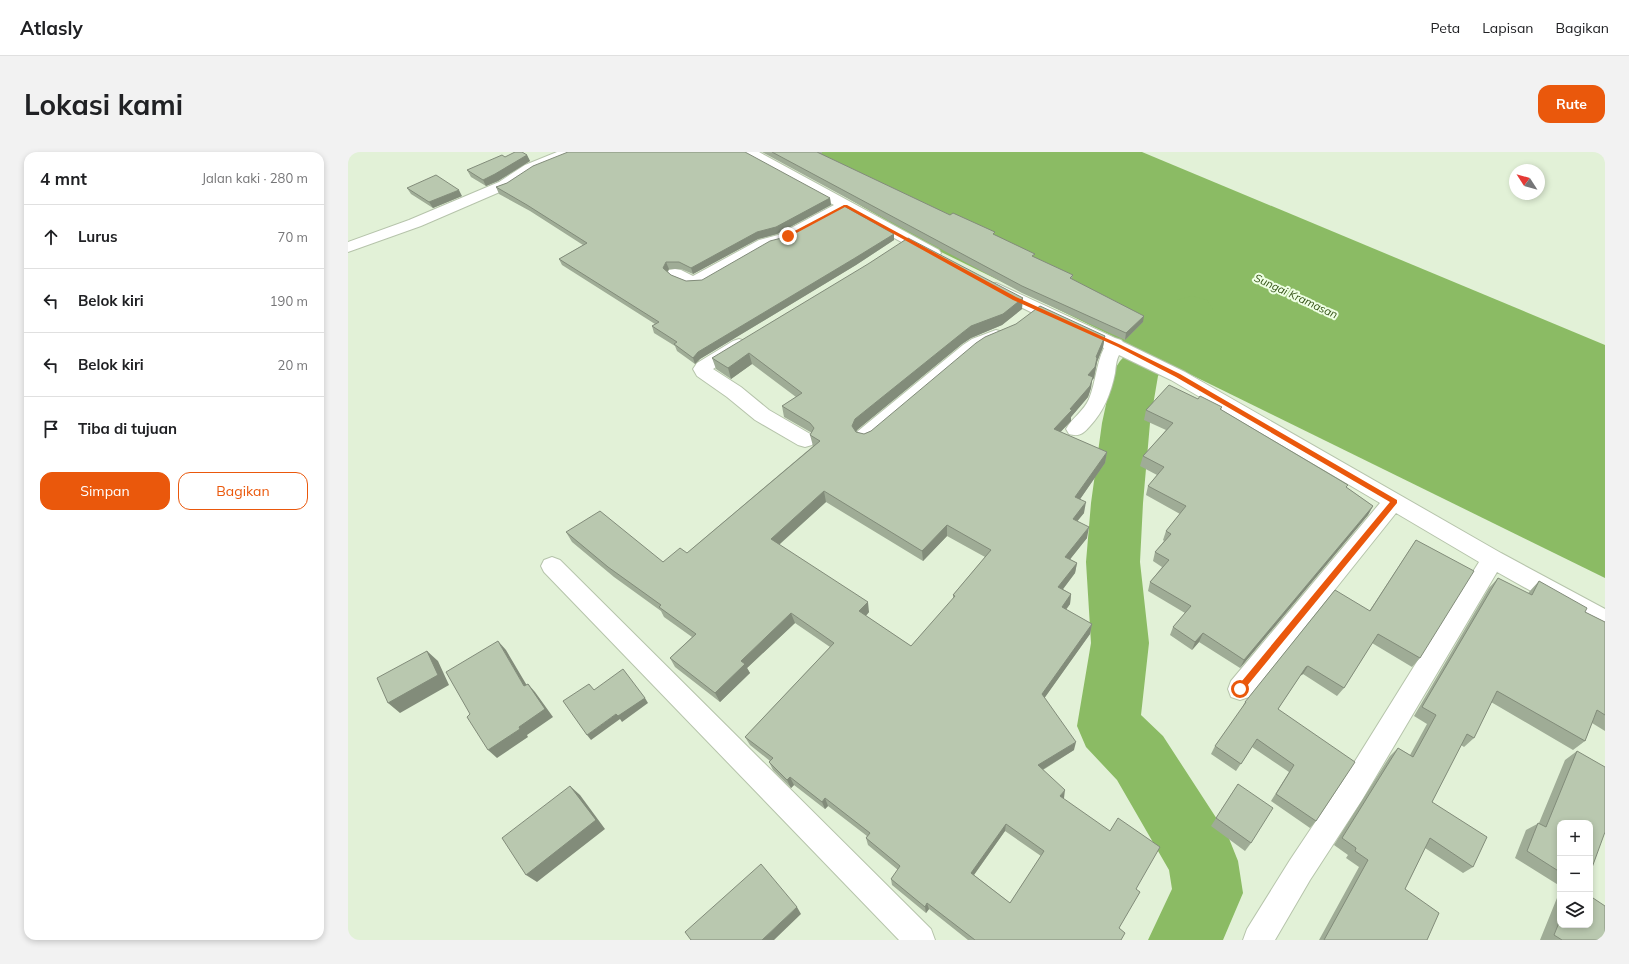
<!DOCTYPE html>
<html lang="id">
<meta charset="utf-8">
<style>
body{margin:0;font-family:Mulish,sans-serif;background:#f2f2f2;color:#202124}
.controls{position:absolute;right:12px;bottom:12px;display:grid;overflow:hidden;border-radius:8px;box-shadow:0 2px 6px #0003}
.controls button{width:36px;height:36px;display:grid;place-items:center;padding:0;border:0;border-bottom:1px solid #e0e0e0;background:#fff;color:#202124;font:20px sans-serif}
.compass{position:absolute;left:1161px;top:12px;width:36px;height:36px;border-radius:50%;background:#fff;box-shadow:0 2px 6px #0003;rotate:306deg}
.stop{position:absolute;width:12px;height:12px;margin:-9px;border:3px solid #ea580c;border-radius:50%;background:#fff}
.stop.end{background:#ea580c;border-color:#fff;box-shadow:0 1px 4px #0008}
.list{margin:0;padding:0;list-style:none}
h2{display:flex;justify-content:space-between;align-items:center;height:52px;margin:0;padding:0 16px;font-size:17px}
h2 small{font-size:13px;font-weight:400;color:#757577}
.list li{display:grid;grid-template-columns:26px 1fr auto;gap:12px;align-items:center;box-sizing:border-box;height:64px;padding:0 16px;border-top:1px solid #e0e0e0}
.list b{display:block;font-size:15px;white-space:nowrap}
.list em{font-size:13px;font-style:normal;color:#757577}
.actions{display:flex;gap:8px;padding:12px 16px}
.actions a{flex:1;padding:9px 0;border:1px solid #ea580c;border-radius:12px;text-align:center;font-size:14px;color:#ea580c}
.actions .main{background:#ea580c;color:#fff}
.icon{flex:none;width:22px;height:22px;fill:none;stroke:currentColor;stroke-width:2;stroke-linecap:round;stroke-linejoin:round}
.map{position:relative;flex:none;width:1257px;height:788px;overflow:hidden;border-radius:12px}
header{display:flex;align-items:center;gap:24px;box-sizing:border-box;height:56px;padding:0 20px;background:#fff;border-bottom:1px solid #e0e0e0}
header strong{font-size:19px}
nav{display:flex;gap:22px;margin-inline-start:auto;font-size:14px}
.intro{display:flex;align-items:center;justify-content:space-between;box-sizing:border-box;height:96px;padding:0 24px}
h1{margin:0;font-size:28px}
.button{padding:10px 18px;border-radius:12px;background:#ea580c;color:#fff;font-size:14px;font-weight:700}
main{display:flex;gap:24px;padding:0 24px}
aside{flex:1;background:#fff;border-radius:12px;box-shadow:0 2px 6px #0003}
.map>svg:first-child{display:block}
</style>
<header>
<strong>Atlasly</strong>
<nav><a>Peta</a><a>Lapisan</a><a>Bagikan</a></nav>
</header>
<div class="intro"><h1>Lokasi kami</h1><a class="button">Rute</a></div>
<main>
<aside>
<h2>4 mnt<small>Jalan kaki · 280 m</small></h2>
<ul class="list">
<li><svg class="icon" aria-label="ahead" viewBox="0 0 24 24"><path d="M12 20V5M6 11l6-6 6 6"/></svg><div><b>Lurus</b></div><em>70 m</em></li>
<li><svg class="icon" aria-label="left" viewBox="0 0 24 24"><path d="M17 20v-9H6M10 6l-5 5 5 5"/></svg><div><b>Belok kiri</b></div><em>190 m</em></li>
<li><svg class="icon" aria-label="left" viewBox="0 0 24 24"><path d="M17 20v-9H6M10 6l-5 5 5 5"/></svg><div><b>Belok kiri</b></div><em>20 m</em></li>
<li><svg class="icon" aria-label="arrive" viewBox="0 0 24 24"><path d="M6 21V4h12l-3 4 3 4H6"/></svg><div><b>Tiba di tujuan</b></div></li>
</ul>
<div class="actions"><a class="main">Simpan</a><a>Bagikan</a></div>
</aside>
<div class="map">
<svg width="1257" height="788" viewBox="0 0 1257 788">
<rect width="100%" height="100%" fill="#e2f1d7"/>
<path fill="#8bbb64" d="M421,0H794L1257,193V426L587,97Z"/>
<g fill="none" stroke-linecap="round" stroke-linejoin="round">
<path fill="#8bbb64" fill-rule="evenodd" d="M844,144L859,148L865,157L810,224L802,271L795,351L792,410L801,491L793,563L815,584L880,684L890,709L895,741L875,788H800L824,737L821,718L769,628L738,595L729,574L743,491L738,410L743,351L754,271L765,220L772,209L829,148Z"/>
<g stroke="#b6c4ab" stroke-width="2">
<path id="minor" d="M209,0H229L227,3L187,19L161,36L73,74L0,100V90L61,68L151,30L177,13Z
M393,0H411L591,98L593,101L591,104L585,106L579,104L497,59L442,89L423,94L355,133C343,136 327,133 319,122L321,118L327,117L333,118L345,124L411,88L430,83L486,53L395,3Z
M648,131L767,186L773,188L775,190L837,220L1153,401L1257,457V479L1249,476L1149,420L1014,648L962,728L927,788H895L899,777L942,708L994,630L1131,410L1048,361L901,545L892,548L883,545L880,537L883,529L1032,351L823,228L771,203C768,209 768,214 767,221C763,241 756,259 742,274C735,282 731,285 721,282L718,277C724,266 736,259 741,247C748,230 748,212 756,196L642,140L640,136L642,132Z
M648,178L654,180L657,184C652,191 636,196 627,201L524,289L517,291L510,289L507,284L510,279L615,193L624,187Z
M391,187L397,189L400,193L397,197L365,217L393,235L421,258L464,283L467,288L464,293L457,295L450,293L407,268L379,245L349,224L345,217L349,211L385,189Z
M204,405L212,408L583,777L587,788H551L196,420L193,414L196,408Z"/>
</g>
<use href="#minor" fill="#fff" fill-rule="evenodd"/>
</g>
<path fill="#9fac96" fill-rule="evenodd" d="M414,0H474V1L473,2L602,63L647,83L687,106L725,123L724,127L795,170L777,188L674,141Z
M179,3L182,9L150,29L138,34L123,25L119,18L157,5Z
M159,31L482,46L483,53L429,82L410,87L345,122L333,117H321L319,119L323,123L338,129L354,128L546,82V88L508,113L352,207L347,212L329,199L327,194L306,181L304,174L307,172L214,113L211,107L235,93L182,59L151,42L148,35Z
M59,36L114,44L85,56L63,42Z
M674,157L654,173L623,186L614,192L509,278L508,280L516,282L523,279L757,184L755,195L749,210L746,226L744,228L743,236L740,245L723,265V269L712,280L759,300L757,311L732,347L736,361L729,369L739,386L722,407L729,411L727,421L715,437L723,442L722,452L718,458L744,472L742,482L696,546L726,598L695,618L716,646L715,647L788,737L771,776L773,788H620L581,757L578,761L544,733L543,727L550,718L520,693L518,686L519,684L480,654L477,657L446,633L443,636L425,618L421,610L422,609L402,593L397,585L482,495L447,471L399,516L402,521L372,550L327,515L322,506L344,485L316,465L313,459L266,425L224,390L218,380L315,410L339,401L465,294L462,283L464,281L436,265L434,254L448,245L404,212L383,227L368,217L364,206ZM478,350L575,409L599,384L637,405L605,443V447L563,494L518,464L521,460L431,393ZM657,679L693,704L662,751L626,723Z
M874,255L873,258L1000,333L998,335L1025,354L1020,363L892,516L851,490L844,498L822,483L825,475L837,461L800,439L802,430L814,415L805,409L807,400L816,389L815,388L818,379L832,362L798,343L800,334L809,323L792,314L795,304L818,278L796,268L798,258Z
M1068,388L1072,506L1064,515L1024,491L996,536L989,544L955,522L952,524L930,557L968,669L962,676L923,649L941,620L904,595L888,619L863,602L867,594L893,558L897,550L1022,458Z
M1150,426L1180,442L1181,440L1191,429L1237,460L1257,470V579L1244,571L1237,589L1225,598L1143,550L1126,586L1116,595L1113,593L1084,650L1125,715L1115,721L1077,696L1057,737L1079,788H971L1011,715L998,706L1000,703L986,693L1042,604L1050,596L1062,603L1079,572L1066,564L1141,436Z
M1229,599L1212,671V734L1167,706L1178,678L1191,671L1217,608Z
M890,632L903,691L897,699L863,674Z
M1212,740V773L1255,788H1192L1211,741Z"/>
<path fill="#828c7a" d="M179,3L182,9L150,29L138,34L135,28Z
M111,38L114,44L85,56L81,50Z
M482,46L483,53L429,82L410,87L345,122L343,116L409,80Z
M546,82V88L508,113L352,207L347,212L345,206L350,200Z
M318,110L321,117L318,122L315,116Z
M675,146L674,157L654,173L623,186L614,192L509,278L506,285L504,274L507,267L614,181L623,174Z
M796,164L795,170L777,188L778,181Z
M757,184L755,195L749,210L746,226L744,228L743,236L740,245L723,265V269L705,288L706,277L722,257L740,223Z
M401,201L404,212L383,227L380,216Z
M759,300L757,311L726,356L727,345Z
M476,339L478,350L426,397L423,387Z
M738,350L736,361L723,377L725,367Z
M1025,354L1020,363L892,516L896,508Z
M599,373V384L575,409L574,399Z
M741,375L739,386L716,415L717,405Z
M729,411L727,421L709,445L710,435Z
M723,442L722,452L712,465L714,455Z
M520,450L521,460L513,469L511,459Z
M443,461L447,471L399,516L402,521L372,550L367,541L393,509Z
M744,472L742,482L693,551L694,542Z
M855,481L851,490L844,498L847,490Z
M150,489L158,498L184,542L176,534Z
M79,499L90,509L101,533L52,561L40,551Z
M960,514L955,522L952,524L958,515Z
M180,532L187,540L205,565L179,583L180,585L149,606L140,598L171,575Z
M297,546L300,551L274,570L272,567L243,588L239,583L268,562Z
M728,590L726,598L689,621L690,613Z
M442,625L446,633L443,636L439,628Z
M222,634L232,643L257,677L189,730L178,723Z
M717,638L716,646L710,652L712,644Z
M477,646L480,654L477,657L474,650Z
M658,672L657,679L623,727V721Z
M579,751L581,757L578,761L577,755Z
M449,755L453,762L426,788H414Z"/>
<path fill="#b9c8af" stroke="#828c7a" fill-rule="evenodd" d="M167,0H174L179,3L147,22L135,28L119,18L154,3L157,5Z
M220,0H397L482,46L428,75L409,80L343,116L331,110H318L315,116L323,123L338,129L354,128L422,89L441,84L496,54L546,82L507,106L350,200L345,206L326,192L329,190L304,174L311,170L211,107L239,91L179,53L148,35L159,31L185,14Z
M424,0H469L602,63L605,61L647,80L645,82L687,102L684,104L725,123L722,126L796,164L778,181L674,134Z
M88,23L111,38L81,50L59,36Z
M560,86L675,146L655,162L623,174L614,181L507,267L504,274L508,280L516,282L523,279L628,191L637,185L668,172L692,154L757,184L748,205L749,206L747,215L740,223L745,225L742,234L722,257L724,258L723,259L706,277L759,300L727,345L738,350L725,367L741,375L717,405L729,411L710,435L723,442L714,455L744,472L694,542L728,590L690,613L717,638L712,644L762,679L770,666L812,695L788,737L792,740L771,776L777,781L773,788H627L579,751L577,755L543,727L552,714L518,686L522,681L477,646L474,650L442,625L439,628L421,610L425,606L397,585L486,491L443,461L393,509L397,512L367,541L322,506L348,482L311,455L313,453L260,415L218,380L252,359L315,410L332,396L339,401L472,289L462,283L466,276L462,271L434,254L454,241L401,201L380,216L364,206L520,112ZM476,339L574,399L599,373L643,398L605,443L607,444L563,494L511,459L520,450L423,387ZM658,672L696,699L662,751L623,721Z
M821,233L850,247L852,244L874,255L872,257L1000,333L998,335L1025,354L896,508L855,481L847,490L825,475L843,454L802,430L821,408L807,400L823,382L818,379L838,354L800,334L816,315L795,304L825,271L798,258Z
M1068,388L1126,419L1072,506L1030,482L996,536L960,514L958,515L930,557L1007,610L968,669L928,642L946,613L909,587L893,612L867,594L898,550H897L987,438L1022,459Z
M1150,426L1184,443L1191,429L1239,456L1237,460L1257,470V563L1249,558L1237,589L1149,539L1126,586L1119,582L1084,650L1139,685L1125,715L1082,686L1057,737L1091,761L1079,788H976L1020,708L1007,699L1008,696L994,686L1050,596L1065,605L1088,563L1074,555Z
M150,489L176,534L180,532L197,557L171,575L172,577L140,598L119,565L122,562L98,520Z
M79,499L90,523L40,551L29,526Z
M275,517L297,546L270,564L268,562L239,583L215,549L241,532L246,538Z
M1229,599L1257,615V680L1242,721V671H1212V720L1179,699L1190,671L1198,675Z
M890,632L925,656L903,691L868,666Z
M222,634L248,668L178,723L154,686Z
M413,712L449,755L414,788H343L337,780Z
M1242,744L1257,754V782L1255,788H1214L1206,783L1212,768V773H1242Z"/>
<path fill="#ea580c" d="M496,53H499L668,145L773,193L832,222L1049,348V351L894,540H889V535L1042,350L828,225L770,195L665,148L497,55L441,85L437,84Z"/>
<g text-anchor="middle" dominant-baseline="central" stroke-width="4" stroke-linejoin="round" paint-order="stroke">
<g font-size="11" font-style="italic" fill="#345316" stroke="#efffe4">
<text transform="translate(948 144) rotate(25)">Sungai Kramasan</text>
</g>
</g>
</svg>
<div class="controls">
<button>+</button>
<button>−</button>
<button><svg class="icon" aria-label="layers" viewBox="0 0 24 24"><path d="M12 4l9 5-9 5-9-5zM3 14l9 5 9-5"/></svg></button>
</div>
<svg class="compass" viewBox="-18 -18 36 36"><path d="M0-13l5 13h-10z" fill="#e53935"/><path d="M0 13l5-13h-10z" fill="#757577"/></svg>
<div class="stop" style="left:892px;top:537px"></div>
<div class="stop end" style="left:440px;top:84px"></div>
</div>
</main>
